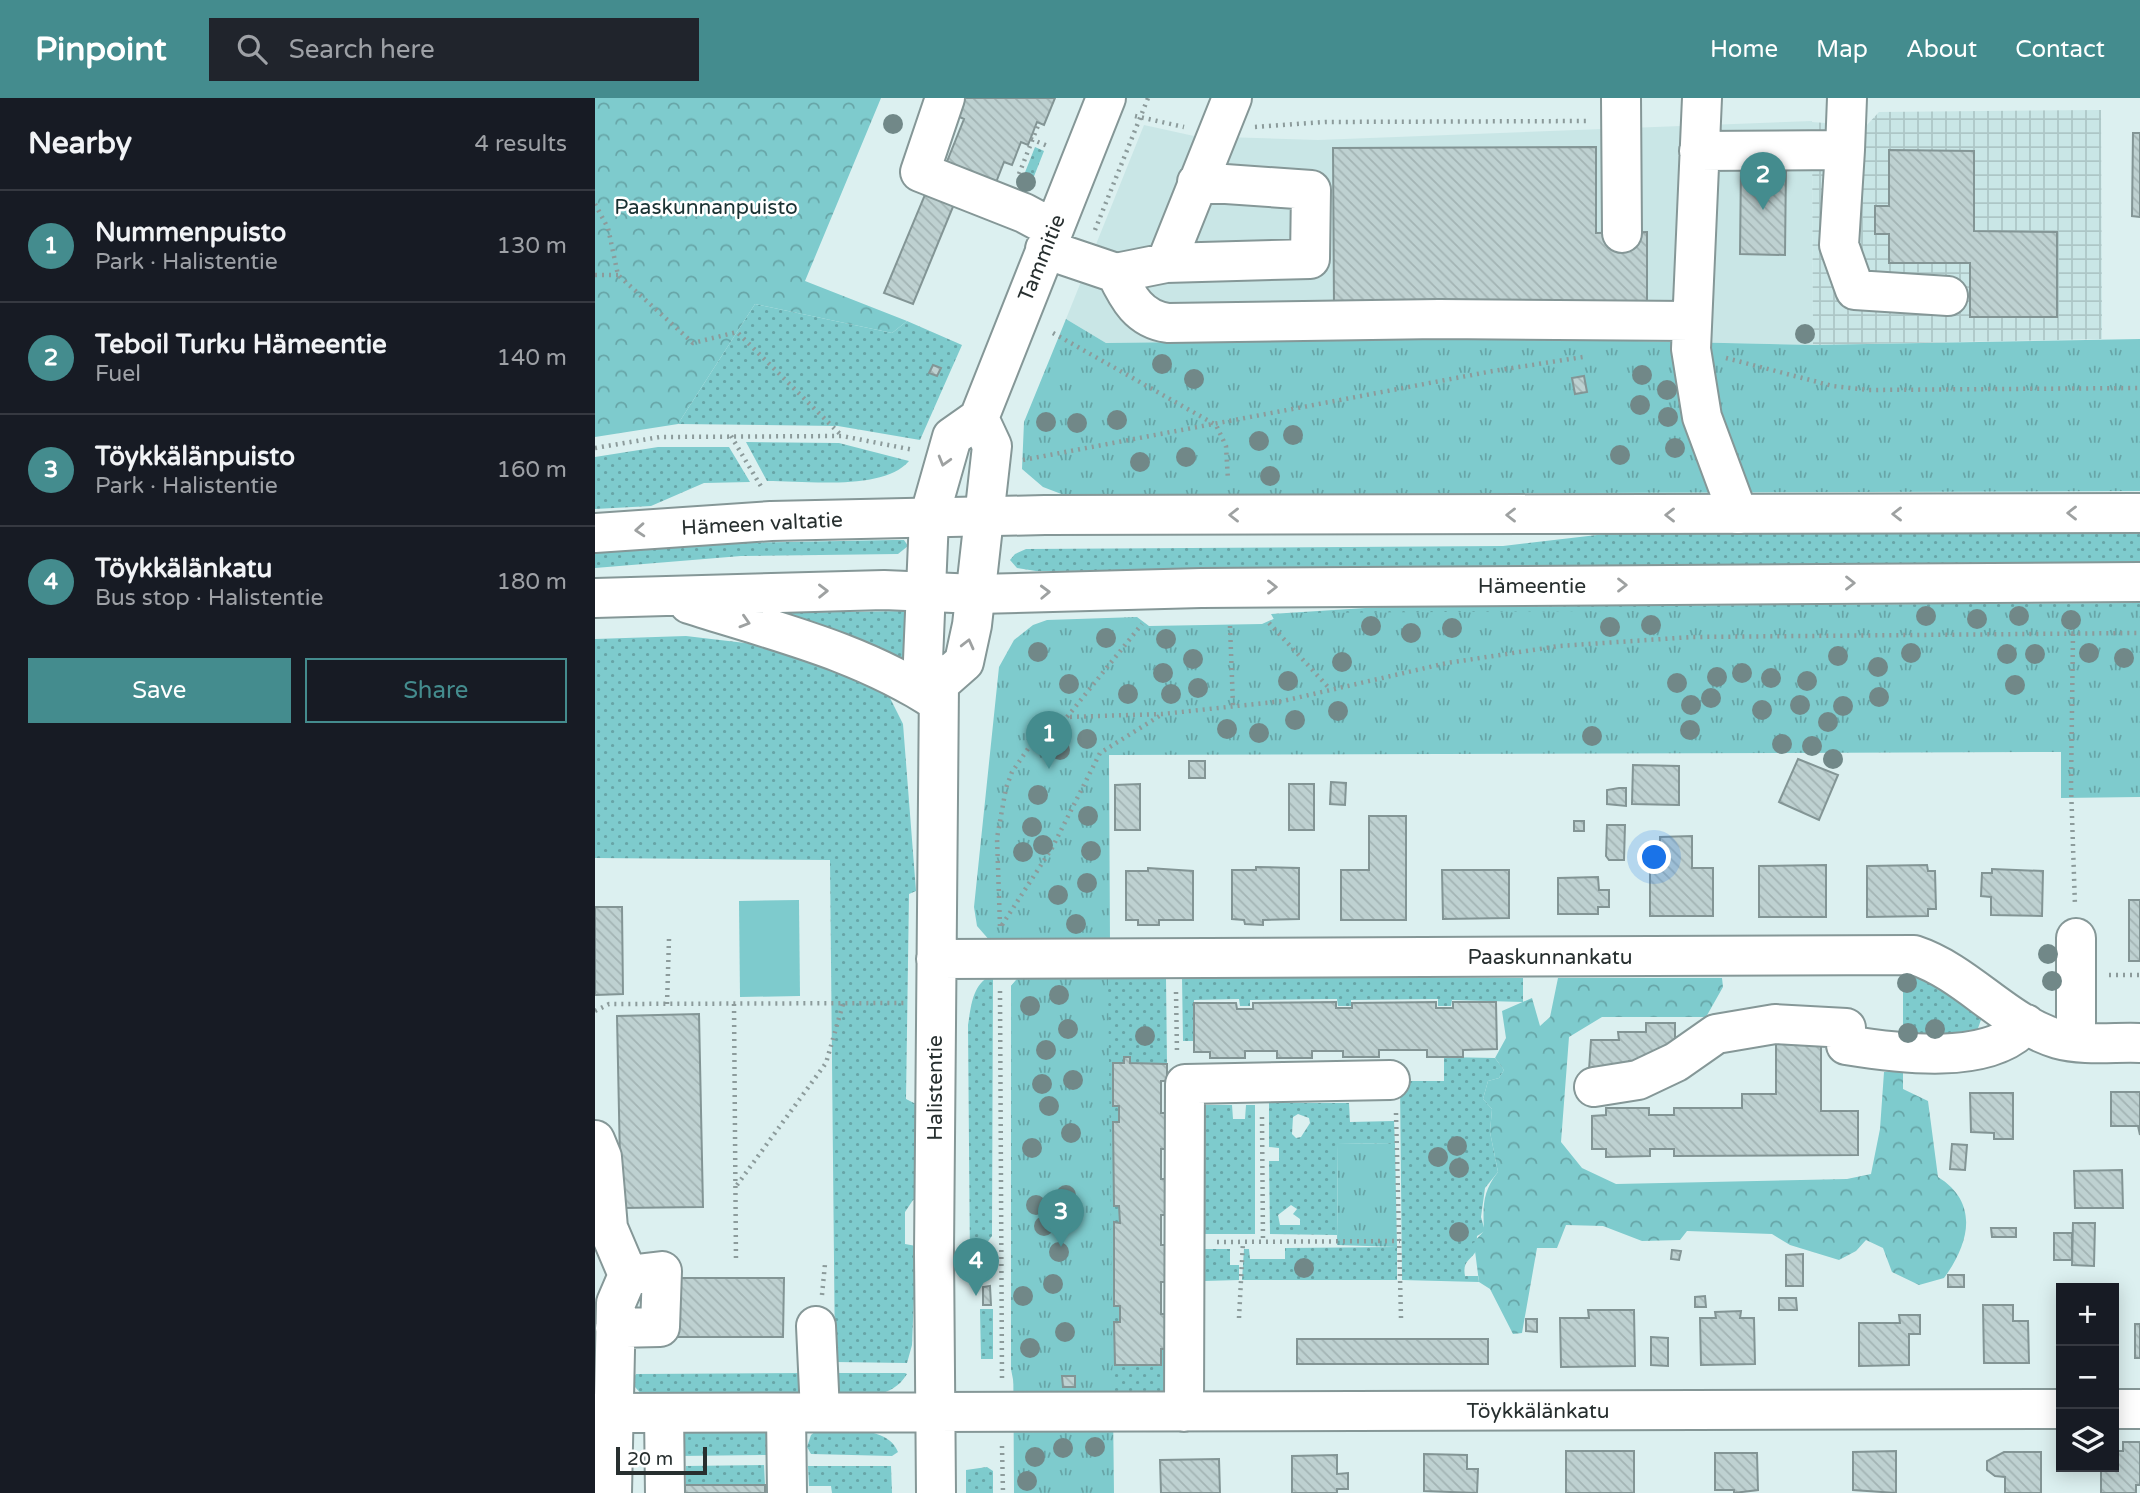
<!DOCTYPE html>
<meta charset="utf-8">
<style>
body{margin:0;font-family:"Varela Round",sans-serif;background:#20242c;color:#f1f3f6}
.controls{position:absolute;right:21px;bottom:21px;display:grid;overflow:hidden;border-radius:0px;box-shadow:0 4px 18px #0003}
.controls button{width:63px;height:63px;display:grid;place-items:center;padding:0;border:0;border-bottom:2px solid #363941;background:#171b24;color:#f1f3f6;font:35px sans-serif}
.scale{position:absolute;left:21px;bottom:18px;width:91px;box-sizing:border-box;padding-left:7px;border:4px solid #272f2f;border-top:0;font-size:19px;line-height:24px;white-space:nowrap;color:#272f2f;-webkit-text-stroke:5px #fff;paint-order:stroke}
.you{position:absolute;left:1060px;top:760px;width:24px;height:24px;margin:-18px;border:5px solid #fff;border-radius:50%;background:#1a73e8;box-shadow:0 0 0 10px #1a73e833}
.badge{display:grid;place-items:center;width:46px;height:46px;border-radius:50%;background:#448c8e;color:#fff;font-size:23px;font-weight:700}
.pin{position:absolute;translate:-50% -58px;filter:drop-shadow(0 2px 4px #0008)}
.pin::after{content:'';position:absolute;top:37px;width:24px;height:21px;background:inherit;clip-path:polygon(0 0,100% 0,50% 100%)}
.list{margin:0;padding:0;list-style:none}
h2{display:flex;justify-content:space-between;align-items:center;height:91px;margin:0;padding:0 28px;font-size:30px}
h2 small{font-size:23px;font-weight:400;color:#9ea1a6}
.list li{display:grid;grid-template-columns:46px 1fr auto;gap:21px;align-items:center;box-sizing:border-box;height:112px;padding:0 28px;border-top:2px solid #363941}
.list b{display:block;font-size:26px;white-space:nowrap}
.list p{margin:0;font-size:23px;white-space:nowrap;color:#9ea1a6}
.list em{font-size:23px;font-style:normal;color:#9ea1a6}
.actions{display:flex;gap:14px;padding:21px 28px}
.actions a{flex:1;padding:16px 0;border:2px solid #448c8e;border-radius:0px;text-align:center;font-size:24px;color:#448c8e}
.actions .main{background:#448c8e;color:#fff}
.icon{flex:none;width:38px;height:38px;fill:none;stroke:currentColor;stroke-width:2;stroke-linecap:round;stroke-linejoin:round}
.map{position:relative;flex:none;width:1545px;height:1395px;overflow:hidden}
header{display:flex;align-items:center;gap:42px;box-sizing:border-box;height:98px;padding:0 35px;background:#448c8e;color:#fff}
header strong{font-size:33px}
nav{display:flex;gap:38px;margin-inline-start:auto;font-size:24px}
.search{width:490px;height:63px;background:#20242c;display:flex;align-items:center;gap:18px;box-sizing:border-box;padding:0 24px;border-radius:0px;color:#9ea1a6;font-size:26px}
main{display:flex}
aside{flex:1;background:#171b24}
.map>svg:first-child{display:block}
</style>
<header>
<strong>Pinpoint</strong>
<div class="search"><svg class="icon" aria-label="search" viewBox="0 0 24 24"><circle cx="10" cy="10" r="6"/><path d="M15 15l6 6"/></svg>Search here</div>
<nav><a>Home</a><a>Map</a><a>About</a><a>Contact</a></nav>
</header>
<main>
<aside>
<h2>Nearby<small>4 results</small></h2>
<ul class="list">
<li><span class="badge">1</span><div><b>Nummenpuisto</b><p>Park · Halistentie</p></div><em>130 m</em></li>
<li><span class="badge">2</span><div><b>Teboil Turku Hämeentie</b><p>Fuel</p></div><em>140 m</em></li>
<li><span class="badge">3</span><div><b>Töykkälänpuisto</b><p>Park · Halistentie</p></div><em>160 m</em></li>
<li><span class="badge">4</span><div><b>Töykkälänkatu</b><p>Bus stop · Halistentie</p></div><em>180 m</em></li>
</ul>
<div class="actions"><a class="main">Save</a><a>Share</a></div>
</aside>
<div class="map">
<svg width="1545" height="1395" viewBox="0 0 1545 1395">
<defs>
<pattern id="industrial-grid" width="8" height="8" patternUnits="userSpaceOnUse" patternTransform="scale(1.75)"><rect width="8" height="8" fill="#c9e6e6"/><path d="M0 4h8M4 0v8" fill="none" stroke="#adc6c6"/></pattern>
<pattern id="grass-dots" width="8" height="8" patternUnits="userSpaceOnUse" patternTransform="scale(1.75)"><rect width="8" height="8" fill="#7ecbcd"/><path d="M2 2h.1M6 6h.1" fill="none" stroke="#67a5a7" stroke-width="1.8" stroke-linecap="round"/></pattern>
<pattern id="forest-crowns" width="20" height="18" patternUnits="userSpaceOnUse" patternTransform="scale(1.75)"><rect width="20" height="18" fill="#7ecbcd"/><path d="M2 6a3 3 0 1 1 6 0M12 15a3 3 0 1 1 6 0" fill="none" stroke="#67a5a7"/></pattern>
<pattern id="park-tufts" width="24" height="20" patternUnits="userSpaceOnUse" patternTransform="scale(1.75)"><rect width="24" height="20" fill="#7ecbcd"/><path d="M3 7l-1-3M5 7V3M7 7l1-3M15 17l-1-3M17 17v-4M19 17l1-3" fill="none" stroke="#67a5a7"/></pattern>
<pattern id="building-back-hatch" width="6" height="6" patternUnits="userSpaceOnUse" patternTransform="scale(1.75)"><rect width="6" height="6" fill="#bed1d1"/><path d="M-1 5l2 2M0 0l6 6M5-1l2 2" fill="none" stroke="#a3b4b4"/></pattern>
</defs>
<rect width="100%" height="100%" fill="#dcf0f0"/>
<path fill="#c9e6e6" d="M1217,23L1218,247L906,240L511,245L471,221L549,27L599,38L723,42Z"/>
<path fill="url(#industrial-grid)" d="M1506,12L1507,241L1218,247L1217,24L1271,28L1284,14Z"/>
<path fill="url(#grass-dots)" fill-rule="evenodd" d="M440,49L449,53L434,91L425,87Z
M160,206L297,235L312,223L367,247L325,342L243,328L83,326Z
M151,344L244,345L314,363C289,393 210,383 172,383Z
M63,349H134L155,384L109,385L56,408L0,411V359Z
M1545,432V468L441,473L422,470L415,462L420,456L431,451L908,448L1019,435Z
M298,442H309L313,448L303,456L146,458L0,470V452L92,446Z
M1545,505V527L681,525L676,516L786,509Z
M311,513L313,561L311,563L183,515Z
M91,538L167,547L225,561L294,598L308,626L321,793L314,796L311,1001L323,1007L322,1101L318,1102L310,1114V1146L321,1148L317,1247L312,1265L240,1264L235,762L0,760V541Z
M1308,876L1327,878L1388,916L1381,936L1308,944Z
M395,878L398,881L397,1138L375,1168L373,927C376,910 377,887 395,878Z
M587,879L928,880V904L857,902L856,908H843V901L756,902V908H743L742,901L655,902V908H645L644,901L599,902V943H588Z
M571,880L572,966L535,965L529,960L524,1024H518L519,1108H524L525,1125H519V1208H525V1224L519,1225L520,1266H566V1251H574L573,1285L566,1297H421L416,1271V888L422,881Z
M849,959L900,960L909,972L904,980L893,983L888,1001L897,1011L895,1034L903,1074L890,1090L886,1119L890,1133L882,1138L881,1153C876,1162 867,1163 870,1178H883L884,1184L807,1182L805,983H849Z
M674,1005H754L755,1024L799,1023L800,1046L743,1045L742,1137L675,1136L674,1063H684V1050L674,1049ZM703,1016L714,1020L715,1025L706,1039L701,1040L697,1036L698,1019ZM696,1107L702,1111L698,1116L705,1121V1127H685L683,1117Z
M605,1007H637L638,1021H650L651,1007H660V1136H598Z
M802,1149V1182H647L649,1151H654L655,1161H690V1150Z
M598,1151H635V1167H644V1182L608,1183Z
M385,1211H398V1261H386Z
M210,1275L209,1297L49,1299L40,1289L38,1281L41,1276Z
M236,1275H310L312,1276C297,1301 269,1298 244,1299Z
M173,1333L177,1357L83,1358L85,1334Z
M221,1333C246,1333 292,1326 303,1354L297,1358L216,1356L212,1349L216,1337Z
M169,1367L170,1387H91V1368Z
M213,1368H296L297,1395H237L236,1388H214Z
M392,1369L398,1373V1395H371V1372Z"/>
<path fill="url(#forest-crowns)" d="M0,0H286L210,183L312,223L297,235L160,206L83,326L0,339Z
M963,880H1127L1128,889L1111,919H1007L974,939L966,1044L987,1070L1021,1086L1252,1081L1276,1076L1285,1031L1289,974L1308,971V991L1333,1003L1343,1079C1385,1105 1374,1146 1349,1180L1324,1187L1297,1174L1288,1150L1271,1142L1261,1153L1244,1162L1195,1147L1177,1136L1092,1133L1085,1142L1047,1143L1008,1128L971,1127L962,1150H942L927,1235L918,1236L895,1191L884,1184L880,1153L876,1147L889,1133C888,1109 887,1094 903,1074L895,1034L897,1011L888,1001L893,983L904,980L909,972L900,960L911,940L907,913L937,900L945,928L955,919Z"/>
<path fill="url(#park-tufts)" d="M471,221L511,245L906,240L1218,247L1545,241V393L469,397L448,389L427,371L429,324Z
M1545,510V699L1466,700V654L514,657L515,845L396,844L382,828L379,809L404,569L419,542L438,527L452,522L542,519L554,528L667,526L692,515Z
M513,880L519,1395H419L416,888L422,881Z
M743,1045L800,1046L802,1149L742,1147Z"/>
<path fill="#7ecbcd" d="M204,802L205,898L145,899L144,803Z"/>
<path fill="url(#building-back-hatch)" stroke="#839595" stroke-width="2" d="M365,0H460L449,27L442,24L433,47L426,44L417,67L409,64L400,87L349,71L369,21L358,16Z
M1538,35H1545V119L1537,118Z
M1001,49V135L1052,134V208L739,209L738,50Z
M1294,52L1379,53V133L1462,134V219H1375V165H1294V136H1280V108H1294Z
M1146,66L1191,67L1190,157L1145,156Z
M334,87L362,99L318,206L289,195Z
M338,267L346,270L342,278L334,275Z
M989,278L992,294L980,296L977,280Z
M1203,661L1243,677L1224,722L1184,704Z
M594,663H610V680H594Z
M1038,667L1084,668V707L1037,706Z
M736,684L751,685L750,707L735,706Z
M545,686V732H520V687Z
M694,686H719V732H694Z
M1024,690H1031V708L1012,706V692Z
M774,718H811V822H746V772H774Z
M979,723H989V733H979Z
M1012,727H1030L1029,762H1014L1011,758Z
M1097,738V770H1118V818H1055V769H1065V739Z
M1231,767V819H1164V768Z
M1332,767L1333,773H1340L1341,811H1333V818L1272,819V768Z
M661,769L704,770V821L668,822V827L650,826L649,822L637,821V772H661Z
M553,770L598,773V822H564V827H543V822H531V773H553Z
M1397,771L1448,773L1447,818L1396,817V799L1386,798L1387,775H1397Z
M847,772H914V820L848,821Z
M1003,779L1004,792H1014V809H1003V816H963V780Z
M1534,802H1545V863H1534Z
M0,809H27L28,896L0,897Z
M741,904V910H757V905L841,904V910H858V904H901L902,951L868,952V959H832V952H784V959H748V953H717V960H682V953H650V960H615V954H599V905H641L642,911H658V905Z
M104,916L108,1109L26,1110L22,918Z
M1051,925H1080V955L1061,963H1034V972H994L996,942H1024L1023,934H1051Z
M1181,944H1226V1013H1263V1057L1079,1058V1051H1055V1058L1011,1059V1051H997V1018L1011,1017V1010H1054V1017H1079V1010H1147V996H1181Z
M529,959H535V965L572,966V983H566V1015H572L573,1051H566V1081H573V1117H566V1147H573V1184H566V1216H574V1251H566V1267H520L519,1224H525V1208H519V1124L525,1125L524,1108H519L518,1024H524V1008H518V965H529Z
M1516,994H1545V1037L1543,1028H1516Z
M1375,995H1418V1041H1399V1035L1376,1034Z
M1357,1046L1372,1047L1370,1072L1355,1071Z
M1527,1072L1528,1110H1480L1479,1073Z
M1478,1125H1500L1499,1168L1477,1167Z
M1396,1130H1421V1139H1397Z
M1459,1135H1477V1162H1459Z
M1077,1152L1086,1153L1084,1162L1076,1161Z
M1208,1156V1188H1191V1157Z
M1353,1177H1369V1189H1353Z
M76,1180H189L188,1239H76Z
M395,1188L396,1207H388V1189Z
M1110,1198L1111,1209H1100V1199Z
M1184,1200H1201L1202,1212H1184Z
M1388,1207H1418V1223H1433L1434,1265H1389Z
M993,1212H1039L1040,1268L966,1269L965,1220H994Z
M1146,1213L1145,1220H1159L1160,1266L1106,1267L1105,1220H1121L1120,1214Z
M1304,1217H1325V1236H1314V1267L1264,1268V1225H1305Z
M931,1221H942V1234L931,1233Z
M1540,1226H1545V1260H1540Z
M1056,1239L1073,1240V1268L1056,1267Z
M702,1241H893V1266H702Z
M467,1278H480V1289H468Z
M1528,1344H1545V1387H1541V1395H1506V1369H1519V1353H1528Z
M971,1353H1039V1395H971Z
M1301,1353V1395L1258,1392V1354Z
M1409,1354H1446V1395H1410V1379L1400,1378L1392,1372V1363Z
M1120,1355H1162L1163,1392L1139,1395V1392H1120Z
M829,1356L872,1357V1371H883L882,1395L829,1393Z
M742,1357V1376L753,1375V1391H742V1395H697V1358Z
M624,1361L625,1395H566L565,1362Z
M90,1387H170V1395H90Z"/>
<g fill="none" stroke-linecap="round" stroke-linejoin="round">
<g stroke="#859797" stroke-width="42">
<path id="minor" d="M350,0L325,74L429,115L459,131
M1026,0L1027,135
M1107,0L1096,251L1107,319L1143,416
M1250,52L1244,147L1260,192L1353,198
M1104,53L1250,52L1252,0
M450,151L521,175L571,165L715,161L716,92L602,84
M571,165L637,0
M521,175C533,200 544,221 573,225L844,221L1095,223
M344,586L369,564L377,527L397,348L384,320
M341,861L1319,857C1373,875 1409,925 1463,941C1488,948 1520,944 1545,945
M1481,943V840
M999,989L1043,982L1081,964L1121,936L1180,926L1251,930V947C1301,955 1395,969 1431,926
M0,1042L7,1059L13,1130L33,1177L21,1205L17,1395
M221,1228L225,1314
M20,1230L65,1229L67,1173L33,1177
M1519,1311H1545
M589,1314L590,986L795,982
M0,1315L1466,1311
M69,1315L70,1395
M191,1315L192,1395
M341,1395L339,1154L344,586L328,562L334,420L357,339L384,320L511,0"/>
</g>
<g stroke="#859797" stroke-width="42">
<path id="highway" d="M0,435L176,423L450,417L1545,415
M0,500L289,492L382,496L606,490L1545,484
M94,506C182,534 265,553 343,604"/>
</g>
<path stroke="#8c9b9b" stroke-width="4.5" stroke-dasharray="2 5" stroke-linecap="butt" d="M540,18L589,29
M660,29L730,24L995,23
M436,41L455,49
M424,76L444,25
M0,106L13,130L23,177L98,245L142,234L247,338
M500,132L553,0
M0,177H23
M458,235L621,327L631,348L633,382
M1131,260L1238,288L1273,292L1545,290
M136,338L167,390
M0,350L65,339L247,338L319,352
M428,362L898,273L988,259
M674,525L735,591
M635,528L638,607
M1478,536L1476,688L1480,808
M472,619L547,526
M407,827L457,750L505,655L566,617
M405,828L402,740L411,690L417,674L439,642L472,619L567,616L688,603L852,565L964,548L1097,539L1545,535
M1514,877H1545
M405,893L407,1280
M581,894L582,955
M72,906L74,841
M139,906L141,1165
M0,913L14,906L309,905
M801,1015L806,1220
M667,1019L668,1144
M142,1087L231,965L248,906
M622,1144L805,1143
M227,1197L230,1166
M644,1220L648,1144
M407,1348L408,1395"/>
<use href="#minor" stroke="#fff" stroke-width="38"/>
<use href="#highway" stroke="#fff" stroke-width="38"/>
</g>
<g fill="#718888">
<circle cx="298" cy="26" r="10"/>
<circle cx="431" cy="84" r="10"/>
<circle cx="1210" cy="236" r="10"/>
<circle cx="567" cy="266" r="10"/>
<circle cx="1047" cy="277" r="10"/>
<circle cx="599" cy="281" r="10"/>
<circle cx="1072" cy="292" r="10"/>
<circle cx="1045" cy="307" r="10"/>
<circle cx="1073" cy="319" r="10"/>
<circle cx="522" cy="322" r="10"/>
<circle cx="451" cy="324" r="10"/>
<circle cx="482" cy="325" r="10"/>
<circle cx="698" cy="337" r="10"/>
<circle cx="664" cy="343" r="10"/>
<circle cx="1080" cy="350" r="10"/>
<circle cx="1025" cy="357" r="10"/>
<circle cx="591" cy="359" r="10"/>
<circle cx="545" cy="364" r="10"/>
<circle cx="675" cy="378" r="10"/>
<circle cx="1331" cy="518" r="10"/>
<circle cx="1424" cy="518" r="10"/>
<circle cx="1382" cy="521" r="10"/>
<circle cx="1476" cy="522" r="10"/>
<circle cx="1056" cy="527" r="10"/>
<circle cx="776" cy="528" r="10"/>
<circle cx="1015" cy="529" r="10"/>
<circle cx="857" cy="530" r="10"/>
<circle cx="816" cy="535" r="10"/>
<circle cx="511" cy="540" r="10"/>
<circle cx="571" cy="541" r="10"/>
<circle cx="443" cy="554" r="10"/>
<circle cx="1316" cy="555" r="10"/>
<circle cx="1494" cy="555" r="10"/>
<circle cx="1412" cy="556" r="10"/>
<circle cx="1440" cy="556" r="10"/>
<circle cx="1243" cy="558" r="10"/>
<circle cx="1529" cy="560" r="10"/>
<circle cx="598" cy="561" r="10"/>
<circle cx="747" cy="564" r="10"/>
<circle cx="1283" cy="569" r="10"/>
<circle cx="568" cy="575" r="10"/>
<circle cx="1147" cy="575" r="10"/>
<circle cx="1122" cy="579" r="10"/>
<circle cx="1176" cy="580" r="10"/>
<circle cx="693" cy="583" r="10"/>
<circle cx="1212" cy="583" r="10"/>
<circle cx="1082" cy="585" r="10"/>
<circle cx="474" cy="586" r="10"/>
<circle cx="1420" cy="587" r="10"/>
<circle cx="603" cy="590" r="10"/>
<circle cx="533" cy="596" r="10"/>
<circle cx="576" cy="596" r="10"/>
<circle cx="1284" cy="599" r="10"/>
<circle cx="1116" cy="600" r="10"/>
<circle cx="1096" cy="607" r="10"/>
<circle cx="1205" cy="607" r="10"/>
<circle cx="1248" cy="608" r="10"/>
<circle cx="1167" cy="612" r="10"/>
<circle cx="743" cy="613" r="10"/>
<circle cx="700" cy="622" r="10"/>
<circle cx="1233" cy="624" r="10"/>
<circle cx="632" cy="631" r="10"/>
<circle cx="1095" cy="632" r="10"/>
<circle cx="664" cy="635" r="10"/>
<circle cx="997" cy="638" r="10"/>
<circle cx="492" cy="641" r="10"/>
<circle cx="1187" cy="646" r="10"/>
<circle cx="1217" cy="648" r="10"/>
<circle cx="465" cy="652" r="10"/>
<circle cx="1238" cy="661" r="10"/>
<circle cx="443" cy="697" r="10"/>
<circle cx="493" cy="718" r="10"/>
<circle cx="437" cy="729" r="10"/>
<circle cx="448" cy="747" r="10"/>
<circle cx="496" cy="753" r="10"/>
<circle cx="428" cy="754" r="10"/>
<circle cx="492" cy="785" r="10"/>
<circle cx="463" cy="797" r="10"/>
<circle cx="481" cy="826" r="10"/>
<circle cx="1453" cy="856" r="10"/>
<circle cx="1457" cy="883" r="10"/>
<circle cx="1312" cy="885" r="10"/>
<circle cx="464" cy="897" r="10"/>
<circle cx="435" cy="908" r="10"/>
<circle cx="473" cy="931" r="10"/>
<circle cx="1340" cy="931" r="10"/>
<circle cx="1313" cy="935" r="10"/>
<circle cx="550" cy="938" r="10"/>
<circle cx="451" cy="952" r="10"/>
<circle cx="478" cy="982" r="10"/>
<circle cx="447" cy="986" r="10"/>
<circle cx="454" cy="1008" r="10"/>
<circle cx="476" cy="1035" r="10"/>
<circle cx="862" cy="1048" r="10"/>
<circle cx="437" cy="1050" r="10"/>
<circle cx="843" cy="1059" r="10"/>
<circle cx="864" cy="1070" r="10"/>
<circle cx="471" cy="1097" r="10"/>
<circle cx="441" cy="1107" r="10"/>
<circle cx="449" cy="1128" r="10"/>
<circle cx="864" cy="1134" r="10"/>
<circle cx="464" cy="1154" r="10"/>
<circle cx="709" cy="1170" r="10"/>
<circle cx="458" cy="1186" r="10"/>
<circle cx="428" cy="1198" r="10"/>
<circle cx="470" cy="1234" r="10"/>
<circle cx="435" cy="1250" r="10"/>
<circle cx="500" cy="1349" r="10"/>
<circle cx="468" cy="1350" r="10"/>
<circle cx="440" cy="1359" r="10"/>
<circle cx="432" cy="1383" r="10"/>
</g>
<defs><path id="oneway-chevron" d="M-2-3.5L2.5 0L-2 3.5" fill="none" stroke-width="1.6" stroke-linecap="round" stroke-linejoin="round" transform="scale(1.75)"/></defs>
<g stroke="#9ea1a1">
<use href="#oneway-chevron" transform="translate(349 363) rotate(106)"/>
<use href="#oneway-chevron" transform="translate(1477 415) rotate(-180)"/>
<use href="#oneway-chevron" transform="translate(1302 416) rotate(180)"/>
<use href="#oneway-chevron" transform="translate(639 417) rotate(-180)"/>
<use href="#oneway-chevron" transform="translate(916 417) rotate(-180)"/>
<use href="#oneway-chevron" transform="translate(1075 417) rotate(180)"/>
<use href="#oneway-chevron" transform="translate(45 432) rotate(176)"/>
<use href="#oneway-chevron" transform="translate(1255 485)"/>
<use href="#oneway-chevron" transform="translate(1027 487)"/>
<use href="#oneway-chevron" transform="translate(677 489)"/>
<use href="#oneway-chevron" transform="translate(228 493) rotate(-1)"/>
<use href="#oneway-chevron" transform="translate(450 494) rotate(-2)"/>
<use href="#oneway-chevron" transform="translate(150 524) rotate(17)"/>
<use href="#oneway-chevron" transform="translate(373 546) rotate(-76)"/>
</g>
<g text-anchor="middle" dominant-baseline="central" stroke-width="5" stroke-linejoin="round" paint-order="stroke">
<g font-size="21" fill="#1a3233" stroke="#fff">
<text x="111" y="109">Paaskunnanpuisto</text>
</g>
<g font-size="21" fill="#272f2f" stroke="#fff">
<text transform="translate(447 160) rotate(-68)">Tammitie</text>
<text transform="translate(167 426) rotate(-3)">Hämeen valtatie</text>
<text x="937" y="488">Hämeentie</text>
<text x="955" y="859">Paaskunnankatu</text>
<text transform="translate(340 990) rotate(-90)">Halistentie</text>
<text x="943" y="1313">Töykkälänkatu</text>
</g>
</g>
</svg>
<div class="controls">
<button>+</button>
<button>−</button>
<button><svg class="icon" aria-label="layers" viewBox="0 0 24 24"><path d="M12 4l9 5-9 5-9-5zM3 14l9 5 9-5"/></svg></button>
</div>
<div class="scale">20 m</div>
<div class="you"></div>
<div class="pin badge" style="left:454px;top:671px">1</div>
<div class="pin badge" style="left:1168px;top:112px">2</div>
<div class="pin badge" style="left:466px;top:1149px">3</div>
<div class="pin badge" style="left:381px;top:1198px">4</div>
</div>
</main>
